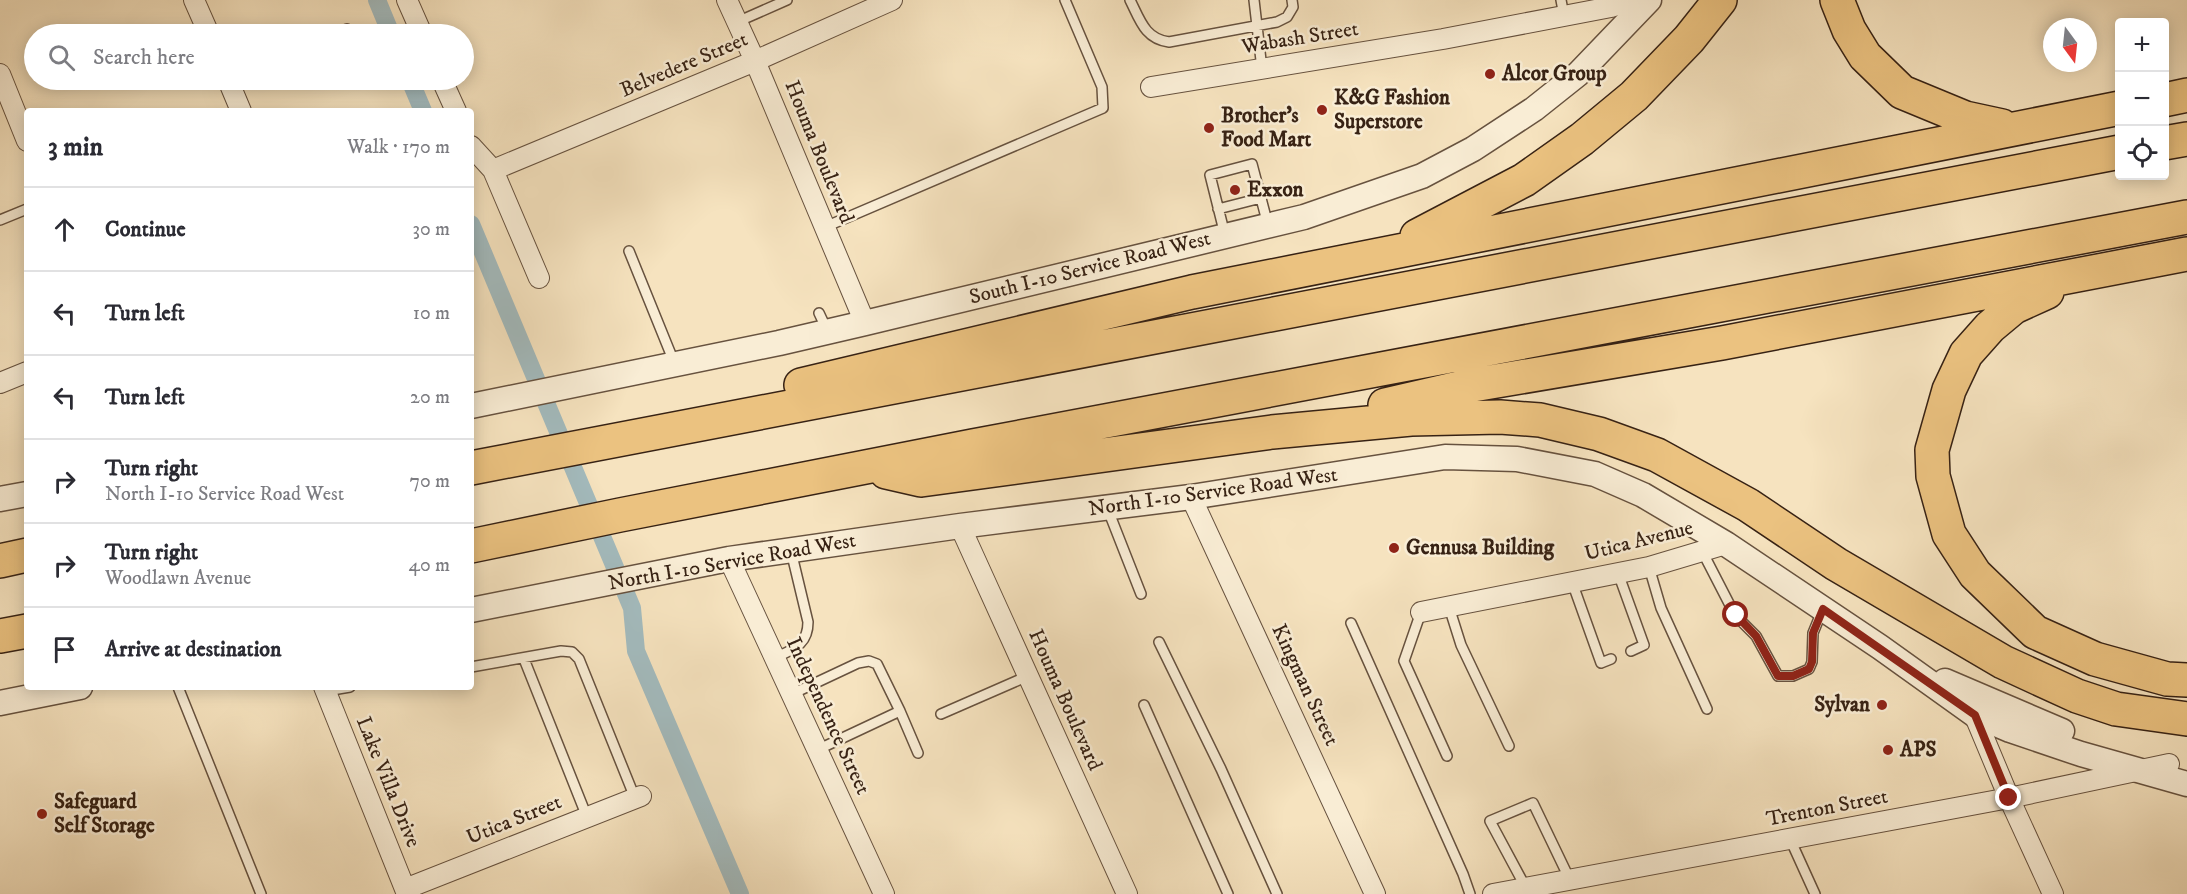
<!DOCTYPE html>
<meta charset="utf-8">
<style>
body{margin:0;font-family:"IM FELL DW Pica",serif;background:#f7f7f7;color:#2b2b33}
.controls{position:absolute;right:18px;top:18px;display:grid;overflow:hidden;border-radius:6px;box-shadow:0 3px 15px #0003}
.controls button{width:54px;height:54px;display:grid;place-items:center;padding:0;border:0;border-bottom:2px solid #e1e1e2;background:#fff;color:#2b2b33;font:30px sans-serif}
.compass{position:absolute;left:2043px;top:18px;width:54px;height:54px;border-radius:50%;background:#fff;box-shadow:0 3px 15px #0003;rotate:165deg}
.stop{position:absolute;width:18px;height:18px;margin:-14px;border:4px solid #8f2418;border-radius:50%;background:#fff}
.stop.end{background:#8f2418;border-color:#fff;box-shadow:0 2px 6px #0008}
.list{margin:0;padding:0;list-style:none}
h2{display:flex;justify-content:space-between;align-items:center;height:78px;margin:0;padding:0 24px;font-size:26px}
h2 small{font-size:20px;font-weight:400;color:#7c7c81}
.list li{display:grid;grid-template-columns:39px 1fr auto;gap:18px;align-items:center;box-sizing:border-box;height:84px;padding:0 24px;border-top:2px solid #e1e1e2}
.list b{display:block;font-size:22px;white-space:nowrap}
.list p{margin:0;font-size:20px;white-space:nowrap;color:#7c7c81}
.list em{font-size:20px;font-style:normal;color:#7c7c81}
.icon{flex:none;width:33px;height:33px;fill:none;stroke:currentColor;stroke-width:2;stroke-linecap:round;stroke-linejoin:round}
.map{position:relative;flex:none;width:2187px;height:894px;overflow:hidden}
.search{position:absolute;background:#fff;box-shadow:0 3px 15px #0003;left:24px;top:24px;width:450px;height:66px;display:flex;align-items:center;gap:15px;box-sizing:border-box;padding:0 21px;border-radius:33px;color:#7c7c81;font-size:22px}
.panel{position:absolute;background:#fff;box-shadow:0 3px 15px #0003;left:24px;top:108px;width:450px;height:582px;border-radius:6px}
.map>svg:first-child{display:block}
</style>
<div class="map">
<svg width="2187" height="894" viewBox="0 0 2187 894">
<rect width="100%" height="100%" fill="#f6e3bf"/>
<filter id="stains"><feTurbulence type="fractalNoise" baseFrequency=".00333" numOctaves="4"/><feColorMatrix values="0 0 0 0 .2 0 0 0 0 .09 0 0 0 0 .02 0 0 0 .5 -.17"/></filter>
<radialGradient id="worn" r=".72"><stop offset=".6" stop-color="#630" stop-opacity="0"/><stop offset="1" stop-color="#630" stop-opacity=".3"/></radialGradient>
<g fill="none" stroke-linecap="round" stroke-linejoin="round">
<path stroke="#a3bbbe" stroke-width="18" d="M377,0L391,34
M410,80L423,111
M471,224L632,608L636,651L740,894"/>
<g stroke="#67523f" stroke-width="12">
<path id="service" d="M1130,0C1140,20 1145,39 1169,42L1277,22L1287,17L1293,7L1292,0
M1254,0L1262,69
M1561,0L1564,16
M737,22L787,0
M335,34L347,29
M1218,209L1261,198
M0,220L27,209
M825,227L1103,108L1102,87L1065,0
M1225,235L1210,175L1252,164L1268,225
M629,251L674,362
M819,313L827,330
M1108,510L1141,594
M1702,551L1735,615L1756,636L1778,676H1793L1809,669L1812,662L1813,633L1822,611
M1649,567L1661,608L1707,709
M1618,573L1644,645L1631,651
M1572,582L1601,663L1611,659
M1449,607L1461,645L1509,746
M1421,612L1404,661L1447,756
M1351,623L1463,874L1470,894
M1159,642L1221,769L1277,894
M775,658C793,649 808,645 808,622L791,551
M524,659L587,817
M471,667L561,651L572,652L579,659L635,798
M178,687L261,894
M326,691L350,687
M792,694L858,663L869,661L877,664L900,711L817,750
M1144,705L1228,894
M900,711L918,753
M941,714L1028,676
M1790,839L1815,894
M1526,888L1490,821L1533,803L1570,880"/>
</g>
<g stroke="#67523f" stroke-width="22">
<path id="minor" d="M194,0L209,34
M407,0L422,34
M727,0L755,61L865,323
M0,74L27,141
M228,80L241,111
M442,80L456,111
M1151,87L1443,39L1611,7L1633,0
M471,146L493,170L539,278
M493,170L755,61L892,0
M0,383L27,372
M1191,497L1375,894
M960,526L1127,894
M729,559L884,894
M1421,612L1649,567L1726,544
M324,687L407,894
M1971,707L2009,798L2053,894
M405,889L641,796
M1493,894L2009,798L2169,764"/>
</g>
<g stroke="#67523f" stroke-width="27">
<path id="tertiary" d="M471,406L779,343L865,323L1304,217L1422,176L1473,149L1534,109L1578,74L1649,0
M0,499L27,494
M471,610L729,559L960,526L1191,497L1445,457L1517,459L1595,474L1643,495L1726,544L1880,647L1975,715L2010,730L2081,754L2187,784
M1945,681L2062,731
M0,703L80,687"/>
</g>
<g stroke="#372214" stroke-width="36">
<path id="motorway" d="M1837,0L1849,30L1865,56L1902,92L1965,118L2002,126
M2164,100L2187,95
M2164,143L2187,139
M1417,236L1524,180L1582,139L1634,96L1689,39L1720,0
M2047,292L2014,307L1990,327L1966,354L1949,390L1932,450L1933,476L1949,534L1975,574L2035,632L2095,659L2167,679L2187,680
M801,385L1192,292L2120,108
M1385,405L1467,386L1722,343L2187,254
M471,468L2120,152
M886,472L921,480L1272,432L1411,419L1500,417L1540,420L1599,434L1657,455L1748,505L1836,564L2003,662L2077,696L2116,709L2187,719
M471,546L620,515L973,446L2187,217
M0,561L27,555
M0,636L27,631"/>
</g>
<use href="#service" stroke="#f9edd5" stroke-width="9"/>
<use href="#minor" stroke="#f9edd5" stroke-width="20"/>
<use href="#tertiary" stroke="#f9edd5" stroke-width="24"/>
<use href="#motorway" stroke="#ebc280" stroke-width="33"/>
</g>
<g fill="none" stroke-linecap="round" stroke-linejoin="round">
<path stroke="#8f2418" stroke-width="8" d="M1736,615L1756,636L1778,676H1793L1809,669L1812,662L1813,633L1823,609L1975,715L2009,798"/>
</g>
<g fill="#8f2418" stroke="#f9edd5" stroke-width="2">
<circle cx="1490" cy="74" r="6"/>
<circle cx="1322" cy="110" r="6"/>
<circle cx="1209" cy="128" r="6"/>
<circle cx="1235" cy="190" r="6"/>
<circle cx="1394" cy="548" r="6"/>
<circle cx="1882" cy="705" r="6"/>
<circle cx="1888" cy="750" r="6"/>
<circle cx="42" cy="814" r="6"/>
</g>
<g text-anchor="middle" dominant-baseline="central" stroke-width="5" stroke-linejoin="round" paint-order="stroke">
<g font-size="21" fill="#372214" stroke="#f9edd5">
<text transform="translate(1300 38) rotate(-9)">Wabash Street</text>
<text transform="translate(684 65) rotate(-23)">Belvedere Street</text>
<text transform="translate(819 152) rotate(68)">Houma Boulevard</text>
<text transform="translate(1090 268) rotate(-14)">South I-10 Service Road West</text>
<text transform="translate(1213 492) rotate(-8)">North I-10 Service Road West</text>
<text transform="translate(1639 541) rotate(-14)">Utica Avenue</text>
<text transform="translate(732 562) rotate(-10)">North I-10 Service Road West</text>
<text transform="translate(1305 685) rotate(65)">Kingman Street</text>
<text transform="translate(1065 700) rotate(66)">Houma Boulevard</text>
<text transform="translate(828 716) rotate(65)">Independence Street</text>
<text transform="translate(388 782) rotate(68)">Lake Villa Drive</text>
<text transform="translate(1827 808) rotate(-11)">Trenton Street</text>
<text transform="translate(514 820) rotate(-22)">Utica Street</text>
</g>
<g font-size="21" font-weight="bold" fill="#372214" stroke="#f9edd5" text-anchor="start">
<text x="1502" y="74">Alcor Group</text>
<text x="1334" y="98">K&amp;G Fashion<tspan x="1334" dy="24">Superstore</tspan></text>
<text x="1221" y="116">Brother's<tspan x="1221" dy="24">Food Mart</tspan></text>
<text x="1247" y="190">Exxon</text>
<text x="1406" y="548">Gennusa Building</text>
<text x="1870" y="705" text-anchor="end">Sylvan</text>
<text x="1900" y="750">APS</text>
<text x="54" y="802">Safeguard<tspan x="54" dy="24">Self Storage</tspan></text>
</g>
</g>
<rect width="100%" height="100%" filter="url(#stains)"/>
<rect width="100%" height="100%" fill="url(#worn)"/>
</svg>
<div class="controls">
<button>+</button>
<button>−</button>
<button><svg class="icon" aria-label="locate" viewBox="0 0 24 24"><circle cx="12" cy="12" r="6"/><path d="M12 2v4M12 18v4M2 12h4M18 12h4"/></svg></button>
</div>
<svg class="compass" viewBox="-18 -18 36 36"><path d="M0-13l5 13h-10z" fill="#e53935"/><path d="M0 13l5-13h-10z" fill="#7c7c81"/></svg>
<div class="stop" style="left:1736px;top:615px"></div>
<div class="stop end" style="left:2009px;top:798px"></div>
<div class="search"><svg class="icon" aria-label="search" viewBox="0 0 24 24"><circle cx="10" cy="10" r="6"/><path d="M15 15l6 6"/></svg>Search here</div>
<section class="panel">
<h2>3 min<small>Walk · 170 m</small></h2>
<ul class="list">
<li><svg class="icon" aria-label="ahead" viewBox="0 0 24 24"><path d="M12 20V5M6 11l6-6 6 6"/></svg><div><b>Continue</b></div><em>30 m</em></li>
<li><svg class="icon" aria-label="left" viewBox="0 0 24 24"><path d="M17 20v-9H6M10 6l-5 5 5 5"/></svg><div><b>Turn left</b></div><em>10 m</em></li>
<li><svg class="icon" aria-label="left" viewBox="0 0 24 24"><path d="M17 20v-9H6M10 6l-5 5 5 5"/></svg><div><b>Turn left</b></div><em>20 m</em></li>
<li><svg class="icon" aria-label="right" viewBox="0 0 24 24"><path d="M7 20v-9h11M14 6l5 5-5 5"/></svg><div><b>Turn right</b><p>North I-10 Service Road West</p></div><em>70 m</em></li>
<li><svg class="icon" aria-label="right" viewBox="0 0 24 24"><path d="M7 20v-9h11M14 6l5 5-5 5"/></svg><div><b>Turn right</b><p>Woodlawn Avenue</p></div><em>40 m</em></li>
<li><svg class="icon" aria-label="arrive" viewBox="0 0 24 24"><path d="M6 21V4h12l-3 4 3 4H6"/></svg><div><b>Arrive at destination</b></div></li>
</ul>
</section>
</div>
